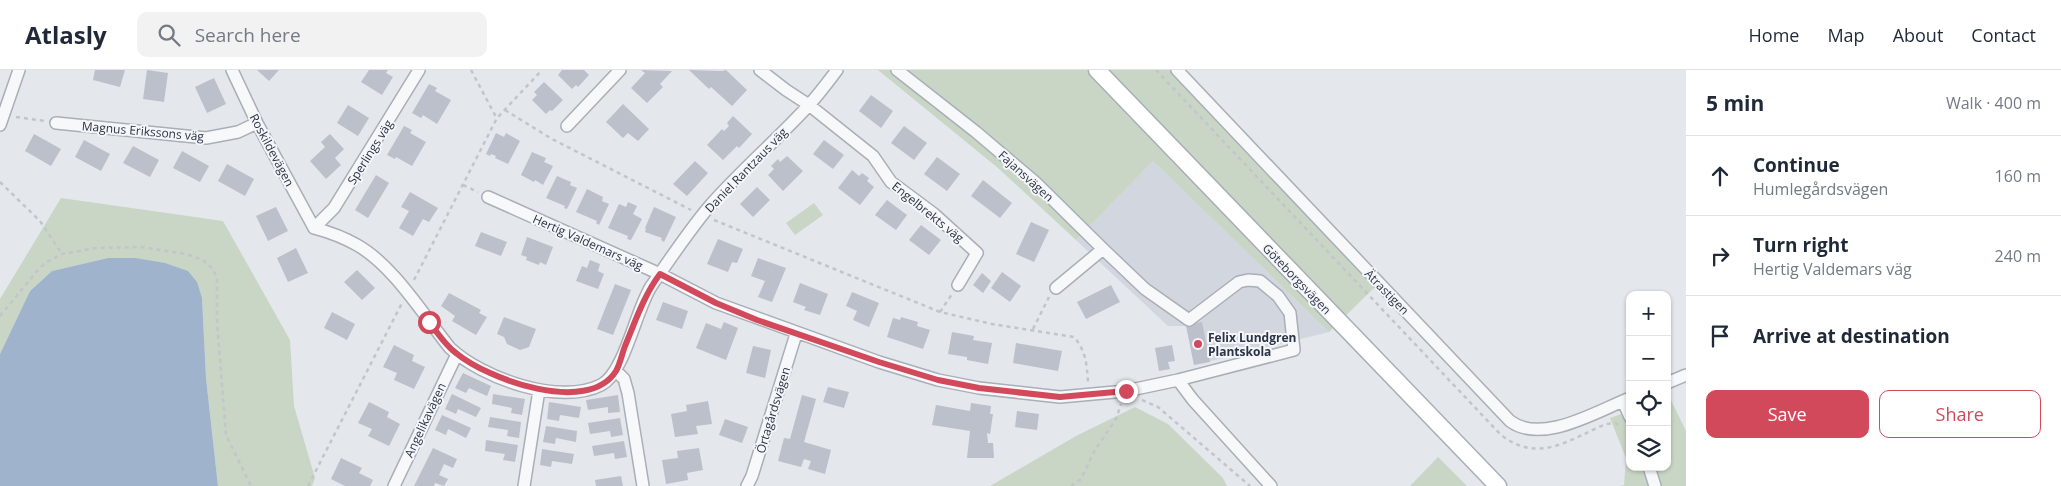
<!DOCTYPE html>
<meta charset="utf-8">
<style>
body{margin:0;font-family:"Open Sans",sans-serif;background:#f2f2f3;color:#1f2937}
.controls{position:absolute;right:15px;bottom:15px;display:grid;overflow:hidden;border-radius:10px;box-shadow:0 1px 4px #0004}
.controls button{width:45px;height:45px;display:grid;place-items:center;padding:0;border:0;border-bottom:1px solid #e0e1e3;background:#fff;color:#1f2937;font:25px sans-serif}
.stop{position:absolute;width:15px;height:15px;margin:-11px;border:4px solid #d1495b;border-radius:50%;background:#fff}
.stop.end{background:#d1495b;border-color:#fff;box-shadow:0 1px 5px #0008}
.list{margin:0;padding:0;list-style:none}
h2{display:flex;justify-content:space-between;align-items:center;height:65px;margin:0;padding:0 20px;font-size:21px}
h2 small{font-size:16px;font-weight:400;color:#747a83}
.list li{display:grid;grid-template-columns:32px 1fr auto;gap:15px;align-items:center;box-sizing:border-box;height:80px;padding:0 20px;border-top:1px solid #e0e1e3}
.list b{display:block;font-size:19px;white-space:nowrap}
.list p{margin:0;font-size:16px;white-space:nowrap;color:#747a83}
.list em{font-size:16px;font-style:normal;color:#747a83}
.actions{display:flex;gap:10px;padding:15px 20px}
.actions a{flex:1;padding:11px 0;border:1px solid #d1495b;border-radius:10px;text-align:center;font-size:18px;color:#d1495b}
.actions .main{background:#d1495b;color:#fff}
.icon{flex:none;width:28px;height:28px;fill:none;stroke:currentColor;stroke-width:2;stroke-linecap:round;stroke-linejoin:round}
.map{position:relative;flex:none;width:1686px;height:416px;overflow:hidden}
header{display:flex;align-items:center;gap:30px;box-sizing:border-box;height:70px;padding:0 25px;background:#fff;border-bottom:1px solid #e0e1e3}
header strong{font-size:24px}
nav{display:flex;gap:28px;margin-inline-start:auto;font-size:18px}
.search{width:350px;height:45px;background:#f2f2f3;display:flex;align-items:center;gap:12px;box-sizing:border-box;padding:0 18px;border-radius:10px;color:#747a83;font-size:19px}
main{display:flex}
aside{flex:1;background:#fff}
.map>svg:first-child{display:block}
</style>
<header>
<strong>Atlasly</strong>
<div class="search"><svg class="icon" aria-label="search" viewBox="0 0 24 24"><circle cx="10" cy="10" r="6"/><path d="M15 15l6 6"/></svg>Search here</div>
<nav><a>Home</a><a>Map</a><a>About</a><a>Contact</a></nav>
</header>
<main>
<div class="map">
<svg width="1686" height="416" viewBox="0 0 1686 416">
<rect width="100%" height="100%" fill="#e4e7ec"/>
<path fill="#d2d6de" d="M1153,91L1329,262L1194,295L1186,256H1168L1076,170Z"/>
<path fill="#c9d6c5" d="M878,0H1179L1375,217L1329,262L1153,91L1076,170L998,98Z
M61,128L223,151L290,270L294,336L315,408L312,416H218L206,308L202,228L135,188H108L52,201L30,221L0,284V229Z
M814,133L823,145L795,165L786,153Z
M1667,326H1669L1686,361V416H1620L1624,415L1626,388L1610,348L1630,341V397H1667Z
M1135,337L1168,354L1223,408L1227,416H990L1076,366Z
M1438,387L1467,416H1410Z"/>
<path fill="#9fb4cc" d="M108,188H135L165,193L188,201L197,212L202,228L206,308L218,416H0V284L30,221L52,201Z"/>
<path fill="#bbc0ca" d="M95,0H125L120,17L93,10Z
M147,0L168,3L164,32L143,29Z
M257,0H279L269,11Z
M369,0H388L386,3L393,7L382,25L361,12Z
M562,0H584L589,5L578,17L576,15L572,19L558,5Z
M641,0L672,1L660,14L663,17L647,33L631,18L645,3Z
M689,0L722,1L726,0L747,20L732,36L711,17L709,19Z
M214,8L226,34L207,43L195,17Z
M544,12L563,30L552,41L550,40L546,44L532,30L537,25L534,22Z
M429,14L437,18L435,21L451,30L437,54L423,45L421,48L412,43Z
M871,25L893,41L881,58L859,41Z
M623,34L649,59L638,71L628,63L623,68L606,52Z
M348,35L369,48L358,66L337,53Z
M733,46L752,64L739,78L737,76L723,90L707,75L722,59L724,61L729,56L727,53Z
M404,56L412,60L410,63L426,72L412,96L396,87L395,89L387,85Z
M904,56L927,73L914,90L891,73Z
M496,63L504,67L506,63L520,71L508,94L495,88L496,86L491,84L490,86L486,84Z
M34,64L61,79L51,96L25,81Z
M330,64L344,79L335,88L341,95L326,109L310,91L325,77L321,72Z
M84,70L110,84L101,101L75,87Z
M824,70L844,85L833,99L813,84Z
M133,76L159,90L150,107L123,93Z
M182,81L209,96L200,112L173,98Z
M532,82L546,88L544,92L553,96L543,115L535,110L534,112L521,105Z
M787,86L803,101L783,121L768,105L774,99L771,96L778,89L780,92Z
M937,87L960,104L947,121L924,104Z
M695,91L708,103L687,126L673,114Z
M227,94L254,109L245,126L218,111Z
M852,100L859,106L862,103L869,108L867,111L874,117L860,135L838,118Z
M376,105L389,113L368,148L355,140Z
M557,106L571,112L570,115L577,118L567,139L564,138L565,136L546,128Z
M983,110L1012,133L1000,148L971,126Z
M757,117L770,130L753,147L740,134Z
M587,119L603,127L602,131L609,134L599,155L596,153L597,151L576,142Z
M410,122L438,138L429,152L423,149L413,166L399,158L409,141L401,137Z
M887,130L907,145L896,160L875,145Z
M628,132L637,136L633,144L642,149L631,170L627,169L628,166L608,158L619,134L626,137Z
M276,137L288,161L268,171L256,146Z
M654,137L676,147L664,172L661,170L662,168L645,162L646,159L645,158Z
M1031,152L1049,160L1034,192L1016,184Z
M921,155L941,170L929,185L909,170Z
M481,162L507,172L501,186L475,176Z
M527,167L553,177L546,195L540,192L539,195L526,190L527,187L521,185Z
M718,169L743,179L737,193L732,192L728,202L707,194Z
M296,178L308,203L288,212L277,188Z
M758,188L786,198L772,232L758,227L765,211L751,206Z
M590,190L600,194L598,201L604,204L598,219L576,211L582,196L587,198Z
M357,200L375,218L362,230L344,212Z
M1002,202L1021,216L1010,232L991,218Z
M982,203L991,211L983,223L973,215Z
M800,213L828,224L820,245L804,240L806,237L793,232Z
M615,214L631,220L613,265L597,259Z
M1111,215L1120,232L1086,249L1077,232Z
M852,222L879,233L869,257L853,250L857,241L846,236Z
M449,223L481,240L479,243L487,247L476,265L452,251L455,246L441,236Z
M663,232L688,241L682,259L656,250Z
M332,242L355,254L347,270L324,258Z
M504,247L536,259L529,277L520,280L507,274L504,267L497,264Z
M901,247L918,252L917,256L930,260L923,279L887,267L893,248L900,250Z
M724,252L738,258L726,290L696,278L706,253L721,259Z
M1202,252L1210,292L1194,295L1186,255Z
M952,262L974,266L973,270L992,273L988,294L967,290V287L948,284Z
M1016,273L1062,281L1058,301L1013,293Z
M394,275L414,285L412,291L425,297L414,319L394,310L397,303L383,297Z
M1172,275L1175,291L1168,292L1170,299L1159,301L1155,278Z
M753,276L771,280L765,308L746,303Z
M463,303L491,316L487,326L469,318L466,323L455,318Z
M828,317L849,322L844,338L823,332Z
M452,324L481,338L476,347L458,339L456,344L445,339Z
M493,324L525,329L522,345L511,343L512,338L492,334Z
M618,325L620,342L608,343V337L588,340L586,330Z
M802,325L816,329L804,372L831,380L825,404L808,399L811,391L804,389L801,397L778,391L784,368L790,369Z
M708,331L712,354L696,356L698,364L675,367L671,344L687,341L686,335Z
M369,332L389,342L387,347L400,354L389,376L368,366L372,359L358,353Z
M549,332L581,337L579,348L560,345L559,351L547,349Z
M971,333L991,336L990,344H993L990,364L987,363L988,373H993L994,388H967L970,361L932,355L936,335L970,341Z
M1017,341L1039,344L1037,360L1015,357Z
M442,345L471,358L466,368L448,359L446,365L435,360Z
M490,347L521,352L519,368L507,366L508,360L488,357Z
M620,348L623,365L611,367L610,361L590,364L588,353Z
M725,349L748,357L742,373L719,365Z
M546,356L577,361L576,372L556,368L555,374L543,372Z
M486,370L518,375L515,392L503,390L505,384L485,381Z
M624,371L627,387L615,389L614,383L594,386L592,376Z
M433,378L457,389L453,398L444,394L439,405L448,409L444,416L435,413L434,416H414Z
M699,378L703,400L687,403L688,410L666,414L662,390L678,388L677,381Z
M542,379L574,384L572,394L552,391L551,397L540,395Z
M341,388L362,398L359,403L373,410L370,416H345L331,409Z
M621,406L623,416H596L595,410Z"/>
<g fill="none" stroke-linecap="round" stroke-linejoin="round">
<g stroke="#a9aeb7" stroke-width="14">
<path id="minor" d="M232,0L257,53L314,158
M760,0L786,20L809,35L873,86L891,112L934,144L977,183L958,215
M897,0L976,62L1035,112L1103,179L1056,218
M1177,0L1510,351C1542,375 1597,341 1630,328
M56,53L206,68L238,62L257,53
M0,55L19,0
M567,56L620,0
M488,127L660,204L716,233L879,292L938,310L979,318L1060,327L1126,321L1178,310L1294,280L1290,243L1278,226L1260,211L1248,210L1239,212L1189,250L1145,219L1103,179
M314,158C329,162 343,167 357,175C393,195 424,246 450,278C482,308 559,336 601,315C625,303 636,238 652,215C670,189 688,162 708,138C739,102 776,71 809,35C819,24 828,12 837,0
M314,158L334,138L419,0
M616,301L624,309L628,323L643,416
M1178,310L1193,330L1271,416
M1667,313L1686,305
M1623,331L1630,347
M1649,397L1655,416
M394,416L457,284
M524,416L539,320
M747,416L752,406L796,264"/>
</g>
<g stroke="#a9aeb7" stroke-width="19">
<path id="secondary" d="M1097,0L1498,416"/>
</g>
<path stroke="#c2c5cb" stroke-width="2.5" stroke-dasharray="4 4" stroke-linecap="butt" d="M471,0L496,47
M1156,0L1501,365C1539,394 1568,370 1606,354L1615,353L1622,357
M505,40L552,69L691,140
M16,47L45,51
M0,112L40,151L62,184
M463,115L478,122
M714,150L940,242L992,254L1074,267C1086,281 1087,295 1088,313
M414,210L497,48L542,0
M940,242L952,224
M0,246L37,201L45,193L62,184L96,178L142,177L186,184L203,190L213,199L217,209V253L226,365L251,416
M1033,259L1049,227
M1142,330L1158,337L1250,416
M308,416L402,233
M1071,416L1081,409L1095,380L1116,349L1121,334"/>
<use href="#minor" stroke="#f7f8fa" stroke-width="11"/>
<use href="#secondary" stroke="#fff" stroke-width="16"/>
</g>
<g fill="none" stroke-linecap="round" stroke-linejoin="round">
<path stroke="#d1495b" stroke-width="6" d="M429,252C437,262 445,275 456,283C487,309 588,346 616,301C620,294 622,284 625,276C635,252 644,225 660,204L716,233L757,250L879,292L938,310L979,318L1060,327L1126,321"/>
</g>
<circle fill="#d1495b" stroke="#f4f6f9" stroke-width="2" cx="1198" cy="274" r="5"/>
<g text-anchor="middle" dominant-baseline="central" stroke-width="4" stroke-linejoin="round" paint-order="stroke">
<g font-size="12" fill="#2b3445" stroke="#f4f6f9">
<text transform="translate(143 61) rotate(5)">Magnus Erikssons väg</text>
<text transform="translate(272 80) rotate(62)">Roskildevägen</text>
<text transform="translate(370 82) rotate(-58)">Sperlings väg</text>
<text transform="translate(746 100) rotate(-46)">Daniel Rantzaus väg</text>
<text transform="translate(1026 106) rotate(42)">Fajansvägen</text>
<text transform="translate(928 142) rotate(39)">Engelbrekts väg</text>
<text transform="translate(588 172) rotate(24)">Hertig Valdemars väg</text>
<text transform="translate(1297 209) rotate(46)">Göteborgsvägen</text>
<text transform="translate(1387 222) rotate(46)">Ätrastigen</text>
<text transform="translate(773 340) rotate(-73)">Örtagårdsvägen</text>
<text transform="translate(425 350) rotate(-65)">Angelikavägen</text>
</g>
<g font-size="12" font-weight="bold" fill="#2b3445" stroke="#f4f6f9" text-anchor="start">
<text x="1208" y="267">Felix Lundgren<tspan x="1208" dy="14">Plantskola</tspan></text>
</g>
</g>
</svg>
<div class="controls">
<button>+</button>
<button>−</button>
<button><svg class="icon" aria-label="locate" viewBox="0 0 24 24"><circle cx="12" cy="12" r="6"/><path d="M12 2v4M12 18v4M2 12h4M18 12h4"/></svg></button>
<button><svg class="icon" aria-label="layers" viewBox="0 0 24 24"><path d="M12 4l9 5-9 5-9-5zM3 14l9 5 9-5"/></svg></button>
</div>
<div class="stop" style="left:429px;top:252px"></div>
<div class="stop end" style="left:1126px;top:321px"></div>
</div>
<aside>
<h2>5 min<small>Walk · 400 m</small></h2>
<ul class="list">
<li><svg class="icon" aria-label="ahead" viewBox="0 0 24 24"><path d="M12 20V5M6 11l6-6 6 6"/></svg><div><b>Continue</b><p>Humlegårdsvägen</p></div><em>160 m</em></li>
<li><svg class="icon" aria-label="right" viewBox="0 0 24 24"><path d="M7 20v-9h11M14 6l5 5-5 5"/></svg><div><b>Turn right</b><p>Hertig Valdemars väg</p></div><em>240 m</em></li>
<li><svg class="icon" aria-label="arrive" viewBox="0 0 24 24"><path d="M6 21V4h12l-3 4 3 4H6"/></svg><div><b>Arrive at destination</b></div></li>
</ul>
<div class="actions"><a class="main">Save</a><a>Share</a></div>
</aside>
</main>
